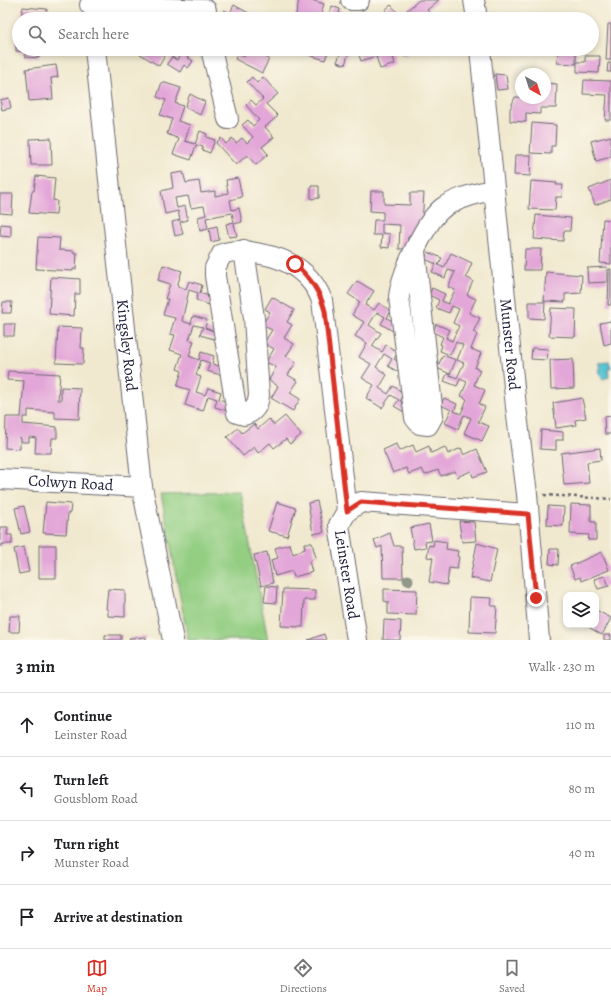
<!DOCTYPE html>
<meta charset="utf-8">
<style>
body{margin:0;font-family:Alegreya,serif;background:#f6f6f6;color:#202124}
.controls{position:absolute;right:12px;bottom:12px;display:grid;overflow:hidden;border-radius:8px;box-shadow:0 2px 6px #0003}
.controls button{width:36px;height:36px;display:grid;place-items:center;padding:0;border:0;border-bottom:1px solid #e0e0e0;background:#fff;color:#202124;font:20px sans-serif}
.compass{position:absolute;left:515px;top:68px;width:36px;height:36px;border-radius:50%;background:#fff;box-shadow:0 2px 6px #0003;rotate:141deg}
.stop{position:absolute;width:12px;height:12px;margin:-9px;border:3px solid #d93025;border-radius:50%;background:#fff}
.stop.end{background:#d93025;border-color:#fff;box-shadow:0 1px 4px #0008}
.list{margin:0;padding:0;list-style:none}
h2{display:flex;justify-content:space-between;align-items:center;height:52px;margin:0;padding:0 16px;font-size:17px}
h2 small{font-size:13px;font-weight:400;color:#757577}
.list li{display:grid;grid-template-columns:26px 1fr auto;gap:12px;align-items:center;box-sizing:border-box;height:64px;padding:0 16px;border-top:1px solid #e0e0e0}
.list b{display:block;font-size:15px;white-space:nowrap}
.list p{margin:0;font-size:13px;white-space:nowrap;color:#757577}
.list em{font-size:13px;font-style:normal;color:#757577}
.icon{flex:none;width:22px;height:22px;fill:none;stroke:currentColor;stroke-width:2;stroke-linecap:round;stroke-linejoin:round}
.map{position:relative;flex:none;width:611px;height:640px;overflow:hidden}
.search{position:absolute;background:#fff;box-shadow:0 2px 6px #0003;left:12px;right:12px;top:12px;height:44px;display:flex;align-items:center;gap:10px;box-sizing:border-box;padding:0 14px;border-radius:22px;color:#757577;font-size:15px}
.sheet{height:308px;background:#fff}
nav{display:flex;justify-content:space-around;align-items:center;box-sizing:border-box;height:56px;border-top:1px solid #e0e0e0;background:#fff;font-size:11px;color:#757577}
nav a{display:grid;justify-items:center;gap:2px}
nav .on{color:#d93025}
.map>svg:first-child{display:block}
</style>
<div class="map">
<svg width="611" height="640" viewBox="0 0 611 640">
<rect width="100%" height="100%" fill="#fbf7ec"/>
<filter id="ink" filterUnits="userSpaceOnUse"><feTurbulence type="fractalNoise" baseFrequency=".025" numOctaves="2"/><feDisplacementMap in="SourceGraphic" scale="8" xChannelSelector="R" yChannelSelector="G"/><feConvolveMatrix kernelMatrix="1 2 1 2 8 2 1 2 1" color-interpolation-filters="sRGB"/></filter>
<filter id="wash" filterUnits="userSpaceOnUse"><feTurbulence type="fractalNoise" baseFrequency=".012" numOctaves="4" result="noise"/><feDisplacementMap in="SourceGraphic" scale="16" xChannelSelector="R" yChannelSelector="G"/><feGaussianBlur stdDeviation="0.9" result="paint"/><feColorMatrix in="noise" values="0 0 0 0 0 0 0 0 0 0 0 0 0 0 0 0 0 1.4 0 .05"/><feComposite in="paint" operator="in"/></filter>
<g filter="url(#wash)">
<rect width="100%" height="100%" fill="#f1e9cf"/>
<path fill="#93ce82" stroke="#5a785e" d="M240,492L268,640H188L161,494Z"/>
<path fill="#58c3d2" stroke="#3d7286" d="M609,361L611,368L608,369L609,377L603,379L600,376L599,362Z"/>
<g id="blocks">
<path fill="#e3a6d8" d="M299,0H312L324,4L320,17L326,19L295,18Z
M419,0H439L427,10L432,15L427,19H408L411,16L406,11Z
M234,5L254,16L253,19H226L220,16L224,10L230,13Z
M391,5L401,16L397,19H386L389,15L385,10Z
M332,6L340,9L339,13L347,16L345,19H328Z
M23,7L47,9L46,19H21Z
M608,24H611V60H606Z
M16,41H19V49H39V58L25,57V52L16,51Z
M139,49H169L159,66L137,52Z
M174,49L191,50L187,57L193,61L188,68L184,65L180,72L167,64L172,57L177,60L181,53Z
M248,49H256L255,51L269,59L262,73L235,59L238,53L245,56Z
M308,49H329L325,60L306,54Z
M334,49L349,51L345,65L337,62L341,52Z
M357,49H391L395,64L380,69L376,56L361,61Z
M398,49H414L405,57Z
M558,49H576V64L557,63Z
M585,56H600L599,73L577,72V62H585Z
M608,63H611V72H607Z
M56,65L58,77L51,78L53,99L29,101L26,69Z
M495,74L506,75L508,89L497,90Z
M252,77L257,83L263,77L278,94L266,104L278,116L265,127L274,137L262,147L268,154L256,165L247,155L236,165L216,143L221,138L226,144L232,138L236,143L242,138L247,143L253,137L242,125L248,120L253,126L259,120L246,105L251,100L256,105L263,99L247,82Z
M584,80L611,81V120H605L607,95L583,94Z
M162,82L181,88L175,103L183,106L178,121L190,125L185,141L195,144L200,131L207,134L206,137L215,140L210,153L202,150L203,147L196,145L191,160L173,154L179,139L167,134L172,119L160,115L166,100L157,97Z
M545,83L557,84L556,108H540V114L526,113V122L510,121V109L515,97L545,98Z
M190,94L205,102L200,115L185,107Z
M9,98L11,108L2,110L0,100Z
M532,123L556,125L555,146H551V154L530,153Z
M611,136V157L596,161L591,141Z
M51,138L52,165H31L30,139Z
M515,155H531L530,176L514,175Z
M183,172L186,183L199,181L201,193L215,191V196L228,193L226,180L238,178L242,197L230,200L232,210L239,208L242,222L234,224L237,236L229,237L226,224L234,222L232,213L206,218L208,229L200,231L198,217L206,215L204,206L191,208L188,196L175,198L177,208L185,206L188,220L180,222L183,234L175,236L172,222L180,220L178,211L165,214L161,191L173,188L171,174Z
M36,176L55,178L53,200L57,201L56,215L29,213L32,191H34Z
M611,180V199L595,205L589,189Z
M531,181L557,183L556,185H563L562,197H556L555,210L529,209Z
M311,186H319V198L311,199Z
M371,191H384V204L410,205V193H424L422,224H417L416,237H408L407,249H399L400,225L382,224V233L390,234L389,248L381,247L382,235H373L374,220H383V212L370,211Z
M0,194H13L12,214L0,213Z
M536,215L571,218L570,231H564L563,241L534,239Z
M603,219L611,220V264L600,263Z
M1,224L11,225V237L0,236Z
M217,226L219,240L211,242L209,228Z
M38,237L60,238L59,250L74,251V253H77L76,269H73V271L36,269Z
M525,249H541L540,270H524Z
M428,252L442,258L438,265L444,268L451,253L472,263L466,277L473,281L467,295L476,299L469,313L480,318L473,332L477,334L471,349L481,353L475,368L480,370L474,385L485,390L479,404L485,407L478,422L489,426L482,441L464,433L471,418L464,415L458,429L445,423L451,410L441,405L444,398L457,404L454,411L461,414L467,399L461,396L467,382L460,379L457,386L444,381L447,374L457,378L464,363L457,360L463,345L456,342L450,355L440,351L442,345L440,344L443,337L433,332L436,324L450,330L446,338L452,341L459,326L453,323L459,309L452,306L449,313L436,308L439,300L429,295L432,288L445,294L442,301L448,304L455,290L448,287L455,272L448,270L445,278L432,272L436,264L425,259Z
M163,265L182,271L177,286L186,289L189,281L202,285L200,293L212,297L209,305L196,300L198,293L189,290L182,321L191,324L193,316L207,320L205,328L216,332L214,339L200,335L203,327L194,325L189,340L194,341L189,356L199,360L201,352L214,356L212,364L223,367L221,375L207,371L210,363L201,360L196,375L201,377L196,392L205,395L208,388L221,392L219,399L230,403L228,411L215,407L217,399L208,396L203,411L185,405L190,390L177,386L182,371L177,369L182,354L170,350L175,335L170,334L175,318L163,315L168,299H165L170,284L158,280Z
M607,267V282L588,283L587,268Z
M609,269H611V305H608Z
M546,272L582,275L581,293L565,294V302L544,301Z
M51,277L80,279V294H75L74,316L49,314Z
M357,281L374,291L365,305L374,310L379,303L391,311L387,318L397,324L393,331L381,324L385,317L377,312L369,325L381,333L372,346L382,352L386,345L398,352L394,359L404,366L400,373L388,366L392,359L384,354L376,367L387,375L379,388L388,394L393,386L405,394L400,401L411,408L407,414L394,406L399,400L391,395L382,408L366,398L374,385L362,378L371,364L359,357L367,343L355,336L364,322L352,315L360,302L348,294Z
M272,297L294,310L287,322L292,325L284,338L294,344L286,356L296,362L288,375L298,381L290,393L300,399L293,411L271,398L278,386L269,380L276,367L266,362L274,349L264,343L272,330L262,325L270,312L265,309Z
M3,302H12L11,313H2Z
M529,302H545L544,319L529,318Z
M551,308L576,309L575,337L549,336Z
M611,321V343L604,345L600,323Z
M4,324H15L14,336H4Z
M58,327L82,328L81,348H84L83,364L56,363Z
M532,348L548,349L547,360L531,359Z
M443,355L456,360L450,374L437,368Z
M573,359L574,388L551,389L550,360Z
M8,371L60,374L58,400H61V387L80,388L79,419L55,418V412L28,410V417H23V424L57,427V438H52L51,453H35L36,438L29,437V442H22L20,437V449L5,448L6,417H21L24,381L7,380Z
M582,398L586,418L575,420L576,425L556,428L553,403Z
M285,416L301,435L290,444L286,439L274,448L270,443L258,453L254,447L243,456L227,437L238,428L242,433L254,424L258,429L269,419L274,425Z
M611,416V434H605L604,417Z
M541,430L563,432V440H556V450L540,449Z
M396,444L399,451L413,445L416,452L429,446L431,453L445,447L448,454L461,448L464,455L477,449L487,472L473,477L471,471L457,477L455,471L441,476L438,470L425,475L422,469L409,474L406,468L393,473L383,450Z
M600,448L601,460L587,462L589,483L564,485L561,453Z
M317,501L324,532L313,534L308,503Z
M46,502L71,504L70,513H68L66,534L43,533Z
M277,502L296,508L287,536L268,531Z
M571,504L591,505V522H596V540H588L589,535L570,534Z
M24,506L30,532L21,534L15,508Z
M548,506L564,507L563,526L547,525Z
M459,521L474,522L476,541L462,542Z
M429,524L432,541L425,542L426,547L414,549L410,528Z
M0,527H8L7,535H12V544H2V546H0Z
M390,533L394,546H402L403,578H383L382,546L377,548L374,540Z
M434,540L447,542L446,549L458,551L457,556L459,557L457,569L449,568L447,585L429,582L433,558L427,557L429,545L433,546Z
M304,543H312L316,558L309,561L312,572L294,577L292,571L275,576L271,560L278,558L275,548L290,544L293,554L305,549Z
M477,543L497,549L490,582L470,578Z
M39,545H56V578H39Z
M24,547L29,572L19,574L14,549Z
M550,549H559L558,565L549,564Z
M267,552L273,583L261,586L254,555Z
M602,552L609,570L581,581L580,577L575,579L570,566Z
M605,576L609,586L598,589L594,579Z
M266,586L277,587L276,603L264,602Z
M108,589L125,590V617L108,616V609H106Z
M283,589L315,590V600H304L303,627L281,626Z
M384,589L417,590L416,615L388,614V602L384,601Z
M470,597L492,598L491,606H497L495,633L469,632Z
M596,610L611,618L602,635L585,625H596Z
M10,616H20L19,632H9Z
M384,620L401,621L400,640H383Z
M324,634L326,640H308Z
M105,635H121V640H105Z
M604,635H611V640H604Z
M146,637V640H130L129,638Z"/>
</g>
</g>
<g filter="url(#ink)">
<use href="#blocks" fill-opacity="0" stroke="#6a686f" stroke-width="1"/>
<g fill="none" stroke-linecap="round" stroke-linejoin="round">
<g stroke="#6a686f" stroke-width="22">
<g id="minor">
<path d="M351,0H359"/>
<path d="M474,0L477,19"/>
<path d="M90,5L206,10"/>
<path id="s1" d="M95,49L142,487L173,640"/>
<path d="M211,49L228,119"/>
<path id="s2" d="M480,49L516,407L527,494L539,640"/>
<path id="s3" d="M244,250L254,318L259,395C258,406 254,412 244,415L237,413L215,276V268L222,254C236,249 247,251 261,254C290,259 311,273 322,300L347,511L339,525L357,640"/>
<path d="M415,251L431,397L433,416L428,425L420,424L415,418L399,297C401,275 426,219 444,207C459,197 477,194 494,189"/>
<path id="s4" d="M0,479L142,487"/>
<path d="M347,511L361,502L528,514"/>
</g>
</g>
<path stroke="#6a686f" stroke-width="2.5" stroke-dasharray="3 3" stroke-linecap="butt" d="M544,495L611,499"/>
<use href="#minor" stroke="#fff" stroke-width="20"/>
</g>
<circle fill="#929889" cx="408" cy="580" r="5.5"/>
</g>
<g fill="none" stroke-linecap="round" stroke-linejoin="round" filter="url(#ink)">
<path stroke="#d93025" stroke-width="5" d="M295,264C310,278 320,291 325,311L347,511L361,502L528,514L536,598"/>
</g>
<g text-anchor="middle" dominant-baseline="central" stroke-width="3" stroke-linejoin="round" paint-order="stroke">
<g font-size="16" fill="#22223b" stroke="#fbf7ec">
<text stroke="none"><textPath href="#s2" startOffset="297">Munster Road</textPath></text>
<text stroke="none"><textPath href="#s1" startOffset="298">Kingsley Road</textPath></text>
<text stroke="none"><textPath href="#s4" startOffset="71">Colwyn Road</textPath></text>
<text stroke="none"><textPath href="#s3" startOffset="741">Leinster Road</textPath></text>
</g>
</g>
</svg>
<div class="controls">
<button><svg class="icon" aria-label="layers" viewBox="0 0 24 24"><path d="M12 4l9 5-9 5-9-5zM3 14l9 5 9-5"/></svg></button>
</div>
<svg class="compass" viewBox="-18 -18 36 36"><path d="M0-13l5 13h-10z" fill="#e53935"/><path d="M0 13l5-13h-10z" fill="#757577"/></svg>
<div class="stop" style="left:295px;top:264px"></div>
<div class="stop end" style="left:536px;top:598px"></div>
<div class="search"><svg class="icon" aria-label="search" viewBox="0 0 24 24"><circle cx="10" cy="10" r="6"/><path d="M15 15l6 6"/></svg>Search here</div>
</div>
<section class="sheet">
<h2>3 min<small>Walk · 230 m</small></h2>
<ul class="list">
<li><svg class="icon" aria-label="ahead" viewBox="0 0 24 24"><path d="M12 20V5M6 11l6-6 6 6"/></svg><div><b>Continue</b><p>Leinster Road</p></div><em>110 m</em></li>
<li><svg class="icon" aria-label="left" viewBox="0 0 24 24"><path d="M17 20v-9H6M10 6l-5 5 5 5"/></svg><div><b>Turn left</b><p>Gousblom Road</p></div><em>80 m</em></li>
<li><svg class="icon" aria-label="right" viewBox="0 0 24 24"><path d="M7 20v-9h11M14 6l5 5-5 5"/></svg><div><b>Turn right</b><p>Munster Road</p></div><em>40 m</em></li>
<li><svg class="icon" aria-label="arrive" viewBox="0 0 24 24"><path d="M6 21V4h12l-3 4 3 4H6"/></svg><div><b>Arrive at destination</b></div></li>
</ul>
</section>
<nav>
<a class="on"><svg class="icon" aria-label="map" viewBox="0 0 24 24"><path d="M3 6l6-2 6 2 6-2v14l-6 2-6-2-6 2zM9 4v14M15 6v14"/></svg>Map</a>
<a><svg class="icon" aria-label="directions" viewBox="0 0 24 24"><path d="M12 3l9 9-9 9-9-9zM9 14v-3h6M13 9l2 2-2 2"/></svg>Directions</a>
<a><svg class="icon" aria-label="saved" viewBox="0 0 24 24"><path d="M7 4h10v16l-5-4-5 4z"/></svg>Saved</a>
</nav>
